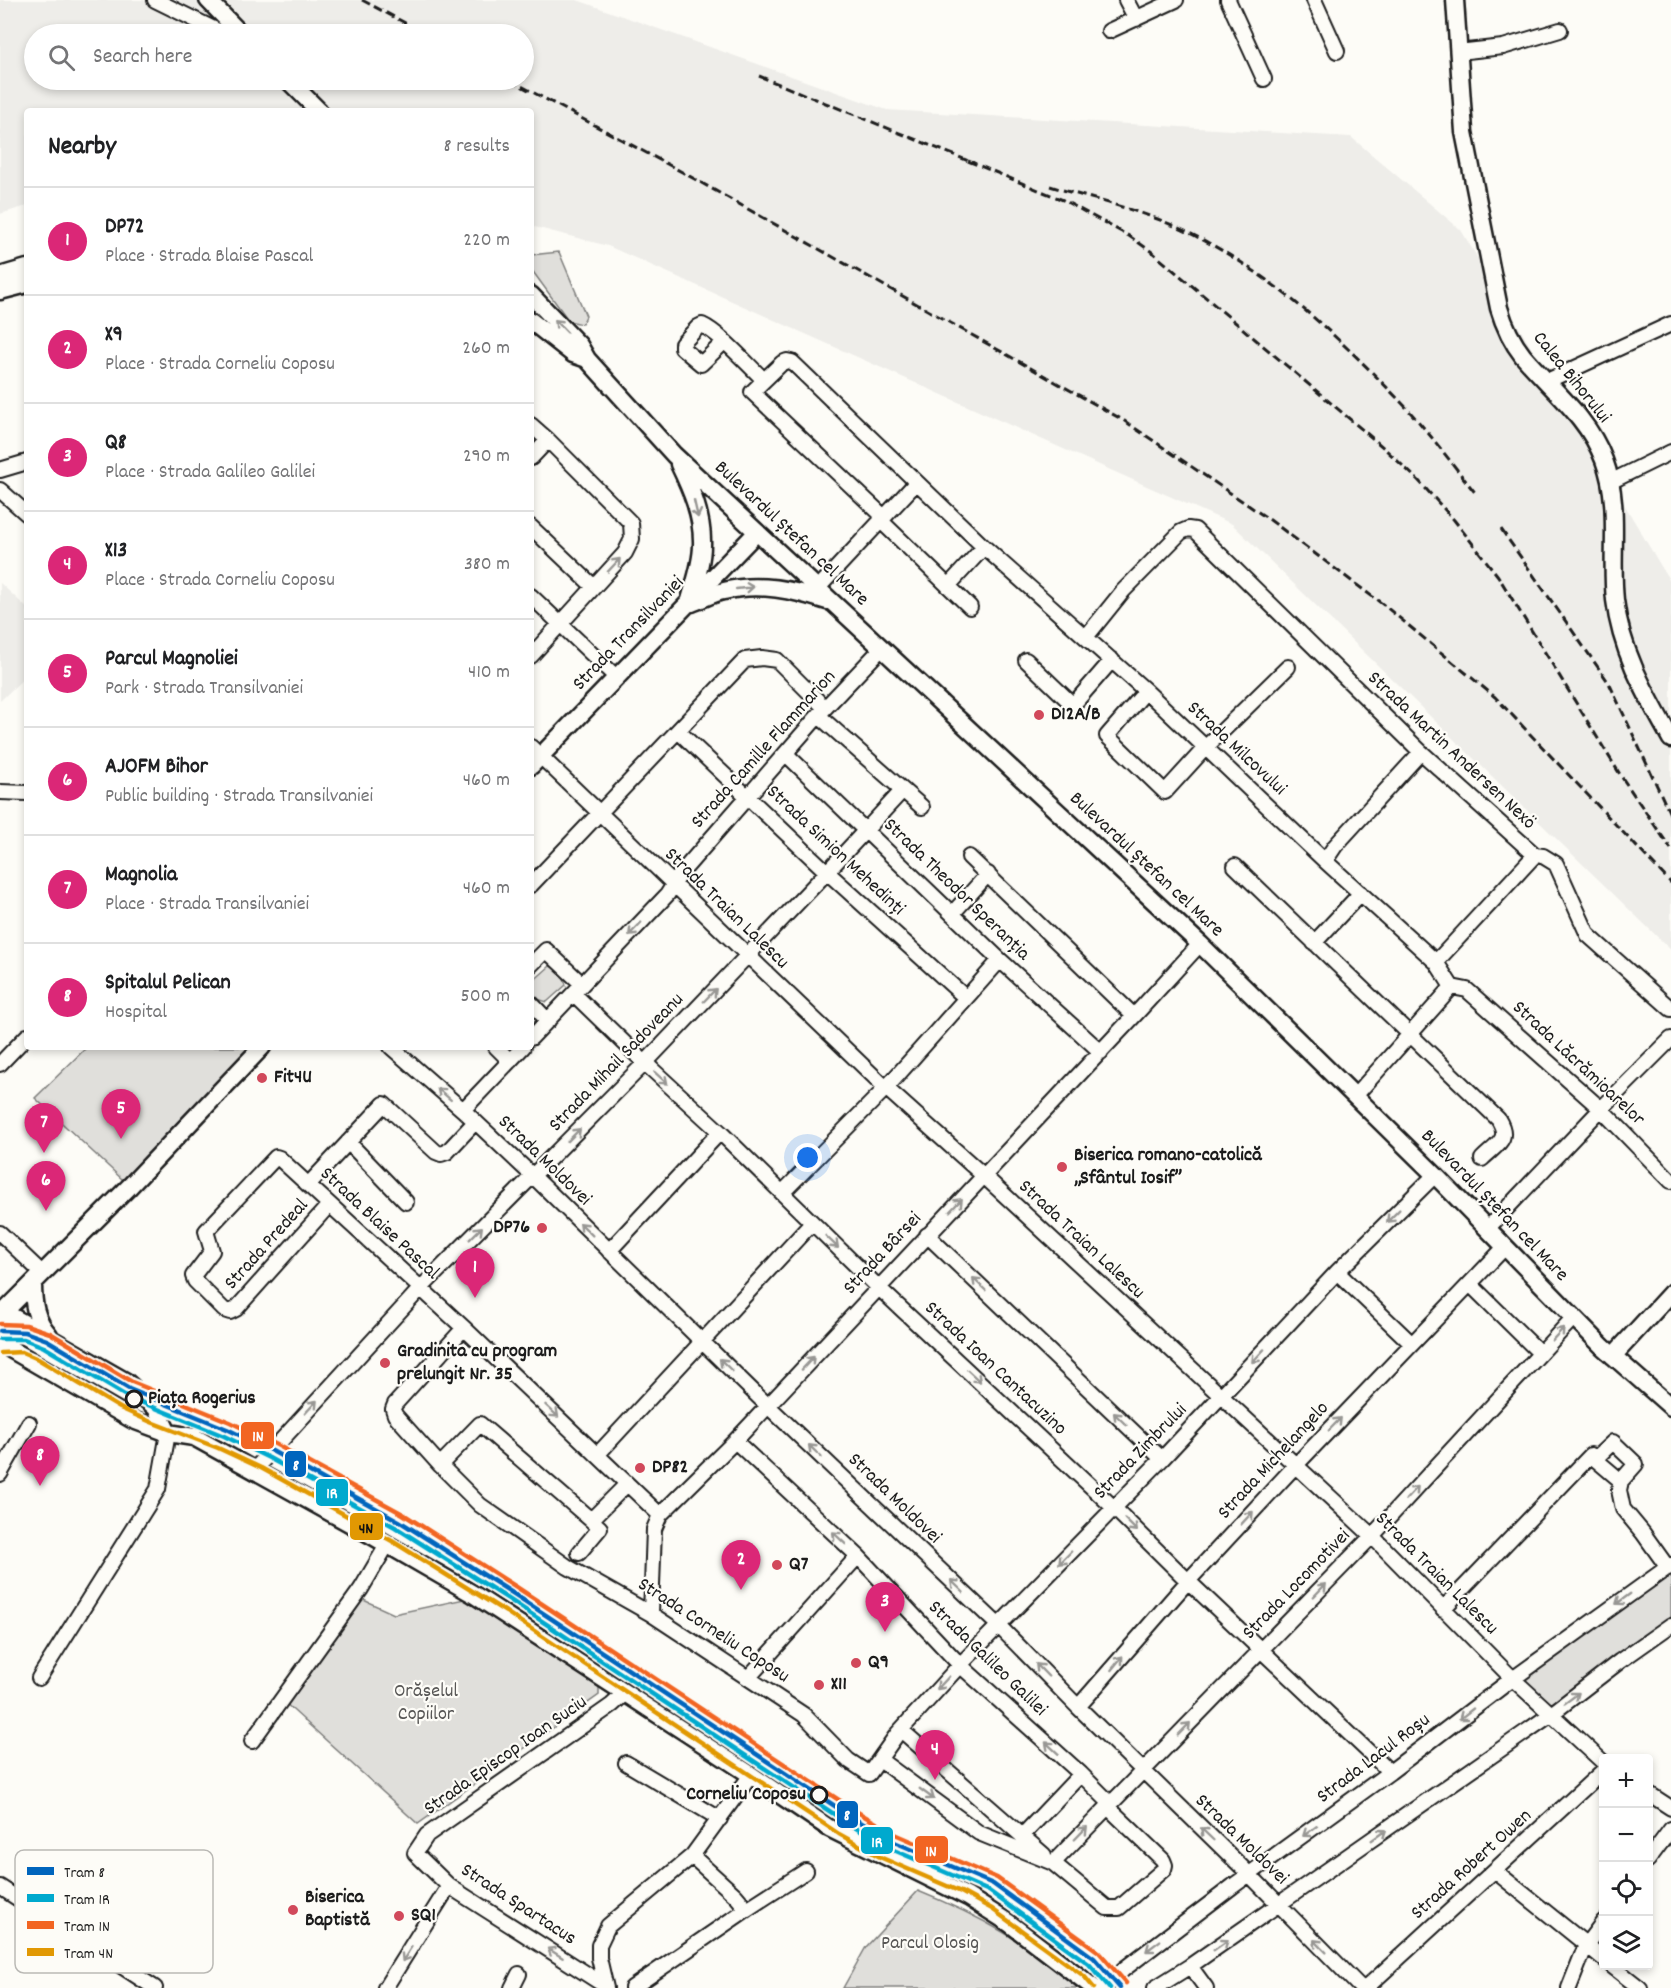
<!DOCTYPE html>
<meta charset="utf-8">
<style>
body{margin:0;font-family:Dekko,sans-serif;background:#f2f2f2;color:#202124}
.controls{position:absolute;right:18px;bottom:18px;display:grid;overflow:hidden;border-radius:6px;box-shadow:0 3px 9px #0003}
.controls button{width:54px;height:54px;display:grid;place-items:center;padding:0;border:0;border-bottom:2px solid #e0e0e0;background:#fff;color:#202124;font:30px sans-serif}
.you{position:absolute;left:808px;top:1158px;width:21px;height:21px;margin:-15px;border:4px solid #fff;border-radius:50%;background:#1a73e8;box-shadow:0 0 0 9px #1a73e833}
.badge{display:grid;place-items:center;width:39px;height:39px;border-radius:50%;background:#db2777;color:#fff;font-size:20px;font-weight:700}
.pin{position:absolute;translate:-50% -50px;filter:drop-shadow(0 2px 3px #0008)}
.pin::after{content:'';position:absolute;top:32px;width:21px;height:18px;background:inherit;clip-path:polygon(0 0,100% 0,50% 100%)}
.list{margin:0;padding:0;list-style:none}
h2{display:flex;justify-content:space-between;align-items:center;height:78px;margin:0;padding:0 24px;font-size:26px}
h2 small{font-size:20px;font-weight:400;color:#757577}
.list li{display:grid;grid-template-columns:39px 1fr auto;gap:18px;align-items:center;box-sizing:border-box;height:108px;padding:0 24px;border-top:2px solid #e0e0e0}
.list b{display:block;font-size:22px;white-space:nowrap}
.list p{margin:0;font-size:20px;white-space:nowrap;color:#757577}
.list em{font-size:20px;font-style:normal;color:#757577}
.icon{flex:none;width:33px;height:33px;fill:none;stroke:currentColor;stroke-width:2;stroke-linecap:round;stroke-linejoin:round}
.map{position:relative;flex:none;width:1671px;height:1988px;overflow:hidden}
.search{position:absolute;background:#fff;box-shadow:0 3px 9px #0003;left:24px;top:24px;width:510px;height:66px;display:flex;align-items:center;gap:15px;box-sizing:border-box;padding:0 21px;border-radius:33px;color:#757577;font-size:22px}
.panel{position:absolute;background:#fff;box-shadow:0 3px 9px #0003;left:24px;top:108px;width:510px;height:942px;border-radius:6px}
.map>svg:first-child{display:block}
</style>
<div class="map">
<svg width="1671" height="1988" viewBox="0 0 1671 1988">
<rect width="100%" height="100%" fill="#fdfcf7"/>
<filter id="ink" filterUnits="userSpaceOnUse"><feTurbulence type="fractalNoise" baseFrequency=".0167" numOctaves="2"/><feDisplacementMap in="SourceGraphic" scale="12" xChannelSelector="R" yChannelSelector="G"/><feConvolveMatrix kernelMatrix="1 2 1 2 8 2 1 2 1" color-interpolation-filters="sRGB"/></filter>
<g filter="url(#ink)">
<path fill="#eeede9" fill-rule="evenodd" d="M0,0H577L887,110L1351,137L1461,230L1671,583V950L1232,524L608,246L531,226V111H27V206L0,214ZM34,34H524V80H34Z
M0,583L27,608V675L0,701Z"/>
<path fill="#e0dfdb" stroke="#7e7e7c" stroke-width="1.5" d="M559,252L586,316L582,324L569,321L531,269V255Z
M550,966L562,971L566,985L547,1002L534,998L531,983Z
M87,1047H252L123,1180L35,1098Z
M1671,1566V1628L1550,1715L1513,1679Z
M357,1597L394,1614L469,1598L599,1679V1695L418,1824L283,1701Z
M918,1891C980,1916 1029,1943 1078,1988H843L866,1947Z"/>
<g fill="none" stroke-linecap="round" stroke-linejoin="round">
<g stroke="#1c1c1c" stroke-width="18">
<path id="minor" d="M155,0L224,34
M1126,0L1136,19
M1228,0L1264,79
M1314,0L1337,51
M1109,31L1176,0
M1458,52L1503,47L1560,30
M724,342L701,364L682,348V344L698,327L702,325C720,333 748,365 764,380
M1547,381L1671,324
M531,425L548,440L631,523L632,539L625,553L531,656
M531,458L548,440
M0,470L27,462
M1610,482L1671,452
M0,490L27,514
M883,516L752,392L782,363L787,361L792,362L984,547L1146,691L1325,861L1436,962L1452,987
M880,520L970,607
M531,527L594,587
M948,586L984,547
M818,588L916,483
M531,596L616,677
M1086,637L1123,591L1181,532L1188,529L1195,530L1421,752L1535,855L1543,856L1556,864L1588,935L1671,1009
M1026,660L1073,705L1112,660
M1146,691L1107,736L1165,792L1206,747L1288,667
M819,716L922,807
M678,731L827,872L966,998
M531,747L886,1088L984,1176L1372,1536L1513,1679L1604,1763
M786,754L1000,960L1101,1052
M0,792L27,793
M969,857L1134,1016
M1325,861L1335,846L1421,752
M1235,866L1498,1119C1511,1140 1497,1144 1482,1159
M531,885L745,660L762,658L777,660L825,708
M952,914L988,874
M1314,943L1361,893
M1436,962L1535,855
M531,965L546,950L582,984
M1452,987L1467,990L1601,1109L1671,1181
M574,994L645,1063L720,1132L879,1288L1114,1508L1188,1581L1390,1772
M531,1003L548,1021
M531,1038L667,895L681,873L825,708L882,648
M391,1047L463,1110L533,1176L768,1406L999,1626L1078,1707L1250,1875L1361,1988
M496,1047L510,1061
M0,1064L27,1036
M1355,1096L1452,987
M463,1110L523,1047
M348,1142L406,1202
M308,1185L384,1104L436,1152L441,1154L447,1152L475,1122
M782,1193L886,1088L1000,960
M329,1205L236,1309L230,1312L224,1310L195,1281L193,1276L212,1251L206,1231L276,1157L279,1158L464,1328L660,1515
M1488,1228L1601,1109L1671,1039
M0,1233L42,1273
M927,1235L1162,1459
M609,1251L720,1132
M1337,1272L1412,1344
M1470,1284L1540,1353
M464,1328L395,1404L393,1409L395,1415L440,1465L480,1505L568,1567L651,1614L804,1715L848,1760L869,1774L898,1733L960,1665L1162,1459L1337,1272L1435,1175
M735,1441L858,1556L960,1665L1081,1774L1110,1803L1113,1812L1163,1860L1165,1865L1164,1869L1119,1908H1107L1053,1863L979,1833L880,1760
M598,1454L812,1223
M1595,1459L1621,1481
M440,1465L480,1424L591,1520L627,1484
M255,1469L420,1289L645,1063L827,872L902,791
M0,1474L29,1423
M579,1553L600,1528L591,1520
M1443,1609L1591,1455L1595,1459L1613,1442L1636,1464L1621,1481L1619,1490L1623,1509L1643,1533L1668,1568
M651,1614L654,1529L660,1515L735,1441L1134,1016L1200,944
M39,1678L158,1489L168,1433
M748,1678L858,1556
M1078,1707L1188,1581L1295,1466L1505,1247
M901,1730L1044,1855
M252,1741L361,1589L387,1545
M626,1763L720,1819
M1648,1793L1671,1808
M1022,1836L1081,1774
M692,1856L736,1896L747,1909
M1648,1860L1671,1829
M1053,1863L1372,1536L1574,1317
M1495,1871L1604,1959
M0,1887L155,1988
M1190,1966L1206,1988
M1612,1966L1640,1988
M604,1985L449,1886L415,1853L427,1835L612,1705L624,1694
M385,1988L449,1886
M512,1988L519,1974
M606,1988L599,1958V1945L608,1926L692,1856L751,1775
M632,1988L747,1909L806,1871
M1103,1988L1124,1969L1233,1886L1390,1772L1503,1686L1671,1565
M1155,1988L1190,1966L1550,1715L1620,1661L1671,1625
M1366,1988L1604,1770
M1569,1988L1586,1945L1604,1921"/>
</g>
<g stroke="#1c1c1c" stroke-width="21">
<path id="major" d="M208,0L241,34
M1455,0L1464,132L1499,308C1504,325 1512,342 1523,356C1552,390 1588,417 1604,460C1621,505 1610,553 1615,600C1621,652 1646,694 1671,739
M288,80L319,111
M0,276L27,268
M0,291L27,284
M531,295L579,345L587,359L674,455L1200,944L1435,1175L1603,1347L1671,1407
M531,321L573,354L587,359
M679,464C691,489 703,516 702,545C702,563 695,582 690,600
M692,603C703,599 713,593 724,591C759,582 794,590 827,601
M531,766L757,532
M33,1283C33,1304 35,1319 49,1335
M4,1312L125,1381L156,1408L168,1433
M0,1316L129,1187L262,1047
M0,1343L133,1420L168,1433L194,1437L371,1535L473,1594L751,1775L829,1828L968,1897L1009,1923L1094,1988
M1613,1356L1671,1293"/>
</g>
<use href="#minor" stroke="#fdfcf7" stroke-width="14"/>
<use href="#major" stroke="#fdfcf7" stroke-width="16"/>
<path stroke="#1c1c1c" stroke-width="3" stroke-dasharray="9 4.5" stroke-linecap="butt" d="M362,0L426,34
M759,76L976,164
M510,80L682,172L1123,420L1270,520L1385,606L1495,697L1671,883
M968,161L1063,200L1129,236L1152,252L1384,448L1418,480L1454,520L1498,576L1621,776L1671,849
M1050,186C1091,199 1133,208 1172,225C1260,263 1334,332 1399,400C1427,429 1452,464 1477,495
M1501,529L1609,683L1671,816"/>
<g stroke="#fdfcf7" stroke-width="9">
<path id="tram-1" d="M0,1331L25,1332L47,1340L129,1389L227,1429L272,1451L399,1521L514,1594L850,1816L892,1841L993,1884L1094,1958L1120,1988"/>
</g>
<g stroke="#fdfcf7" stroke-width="9">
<path id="tram-2" d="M0,1339H24L44,1347L126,1396L224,1436L269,1458L395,1527L510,1600L846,1822L889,1848L989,1891L1089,1964L1110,1988"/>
</g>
<g stroke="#fdfcf7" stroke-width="9">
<path id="tram-3" d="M0,1324L26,1325L50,1333L132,1382L230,1422L275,1444L403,1514L518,1588L854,1810L895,1834L997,1878L1099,1952L1126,1983"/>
</g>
<g stroke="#fdfcf7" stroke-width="9">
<path id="tram-4" d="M1,1353L22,1352L38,1359L120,1408L151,1422L218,1448L261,1468L392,1541L506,1612L839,1834L882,1858L961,1892L992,1909L1084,1976L1094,1988"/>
</g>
<use href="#tram-1" stroke="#0065bd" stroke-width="4.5"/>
<use href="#tram-2" stroke="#00a9ce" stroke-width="4.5"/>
<use href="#tram-3" stroke="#f26522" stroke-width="4.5"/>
<use href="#tram-4" stroke="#e19803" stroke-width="4.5"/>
</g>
<defs><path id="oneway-shaft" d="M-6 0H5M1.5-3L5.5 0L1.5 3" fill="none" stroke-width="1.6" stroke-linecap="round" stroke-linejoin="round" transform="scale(1.5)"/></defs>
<g stroke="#989794">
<use href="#oneway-shaft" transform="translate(561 326) rotate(-134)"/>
<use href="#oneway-shaft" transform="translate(696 509) rotate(77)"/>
<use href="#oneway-shaft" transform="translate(614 565) rotate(-47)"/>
<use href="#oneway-shaft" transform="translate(745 588) rotate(-6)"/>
<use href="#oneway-shaft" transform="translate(635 929) rotate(134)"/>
<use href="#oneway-shaft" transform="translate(710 995) rotate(-46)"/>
<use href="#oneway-shaft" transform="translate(661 1078) rotate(42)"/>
<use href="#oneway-shaft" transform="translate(444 1094) rotate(-139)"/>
<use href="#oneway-shaft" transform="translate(574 1135) rotate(-45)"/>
<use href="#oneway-shaft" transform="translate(956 1205) rotate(-46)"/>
<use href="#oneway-shaft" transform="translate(1393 1216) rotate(135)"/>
<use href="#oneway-shaft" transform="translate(586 1229) rotate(-135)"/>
<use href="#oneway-shaft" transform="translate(476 1233) rotate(-45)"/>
<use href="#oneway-shaft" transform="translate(832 1242) rotate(44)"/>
<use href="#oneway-shaft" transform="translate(979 1284) rotate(-136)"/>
<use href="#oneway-shaft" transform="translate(1558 1334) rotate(-47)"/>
<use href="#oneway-shaft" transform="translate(1258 1356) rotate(133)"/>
<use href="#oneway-shaft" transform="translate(808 1363) rotate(-47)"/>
<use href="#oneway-shaft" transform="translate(726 1365) rotate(-136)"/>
<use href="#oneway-shaft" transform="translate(974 1376) rotate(43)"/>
<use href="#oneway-shaft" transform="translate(311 1407) rotate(-47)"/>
<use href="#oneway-shaft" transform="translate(552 1411) rotate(43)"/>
<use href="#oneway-shaft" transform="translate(1120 1419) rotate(-136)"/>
<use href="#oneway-shaft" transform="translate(1335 1424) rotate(-46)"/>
<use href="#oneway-shaft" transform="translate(815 1451) rotate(-136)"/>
<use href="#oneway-shaft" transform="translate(1412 1493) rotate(-47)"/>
<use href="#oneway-shaft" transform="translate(1247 1518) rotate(-47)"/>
<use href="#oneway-shaft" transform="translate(1131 1525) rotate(45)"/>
<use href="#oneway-shaft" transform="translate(839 1538) rotate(-137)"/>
<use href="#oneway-shaft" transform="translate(1065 1558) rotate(134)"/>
<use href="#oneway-shaft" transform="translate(957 1586) rotate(-136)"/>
<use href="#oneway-shaft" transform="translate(1320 1590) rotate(-46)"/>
<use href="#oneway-shaft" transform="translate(1623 1599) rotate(144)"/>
<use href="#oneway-shaft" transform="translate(1117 1663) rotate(-51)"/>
<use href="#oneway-shaft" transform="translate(1042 1670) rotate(-134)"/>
<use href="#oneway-shaft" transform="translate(943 1683) rotate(133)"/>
<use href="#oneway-shaft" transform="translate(1572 1698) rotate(-37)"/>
<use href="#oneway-shaft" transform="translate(1466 1714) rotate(142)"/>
<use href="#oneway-shaft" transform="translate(1184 1729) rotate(-46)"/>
<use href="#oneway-shaft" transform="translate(1052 1748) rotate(-138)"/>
<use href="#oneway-shaft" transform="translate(927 1794) rotate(36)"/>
<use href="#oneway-shaft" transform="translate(1310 1831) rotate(144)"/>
<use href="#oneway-shaft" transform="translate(1081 1833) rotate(-46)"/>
<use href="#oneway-shaft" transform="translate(1207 1834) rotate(-136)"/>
<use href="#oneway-shaft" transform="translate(1379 1835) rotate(-35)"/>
<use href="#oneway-shaft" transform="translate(1221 1945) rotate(-35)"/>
<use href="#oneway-shaft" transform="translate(1153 1946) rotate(143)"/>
<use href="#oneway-shaft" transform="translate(1320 1946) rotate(-135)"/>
<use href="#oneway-shaft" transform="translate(555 1953) rotate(-148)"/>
<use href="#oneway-shaft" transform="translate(407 1954) rotate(122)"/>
</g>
</g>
<g fill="#d1495b" stroke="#fdfcf7" stroke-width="2">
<circle cx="1039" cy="715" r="6"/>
<circle cx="262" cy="1078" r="6"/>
<circle cx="1062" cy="1167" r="6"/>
<circle cx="542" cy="1228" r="6"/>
<circle cx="385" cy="1363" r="6"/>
<circle cx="640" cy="1468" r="6"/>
<circle cx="777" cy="1565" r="6"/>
<circle cx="856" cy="1663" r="6"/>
<circle cx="819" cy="1685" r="6"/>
<circle cx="293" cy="1910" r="6"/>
<circle cx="399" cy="1916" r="6"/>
</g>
<g fill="#fdfcf7" stroke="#1c1c1c" stroke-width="3">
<circle cx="134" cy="1399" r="8"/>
<circle cx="819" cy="1795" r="8"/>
</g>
<g text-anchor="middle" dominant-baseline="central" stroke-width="4.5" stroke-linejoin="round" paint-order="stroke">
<g font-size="20" fill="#1c1c1c" stroke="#fdfcf7">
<text transform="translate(1571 378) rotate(51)">Calea Bihorului</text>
<text transform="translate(791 534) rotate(43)">Bulevardul Ștefan cel Mare</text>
<text transform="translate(629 634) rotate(-46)">Strada Transilvaniei</text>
<text transform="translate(1236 749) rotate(43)">Strada Milcovului</text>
<text transform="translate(764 750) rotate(-48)">Strada Camille Flammarion</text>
<text transform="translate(1451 751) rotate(43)">Strada Martin Andersen Nexö</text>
<text transform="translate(835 851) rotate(43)">Strada Simion Mehedinți</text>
<text transform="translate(1146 865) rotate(43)">Bulevardul Ștefan cel Mare</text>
<text transform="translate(956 890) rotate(44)">Strada Theodor Speranția</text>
<text transform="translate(726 909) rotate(44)">Strada Traian Lalescu</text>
<text transform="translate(617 1063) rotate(-46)">Strada Mihail Sadoveanu</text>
<text transform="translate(1578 1064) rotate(43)">Strada Lăcrămioarelor</text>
<text transform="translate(544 1161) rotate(44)">Strada Moldovei</text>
<text transform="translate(1494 1206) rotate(46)">Bulevardul Ștefan cel Mare</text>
<text transform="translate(379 1224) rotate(43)">Strada Blaise Pascal</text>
<text transform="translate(1081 1240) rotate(43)">Strada Traian Lalescu</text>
<text transform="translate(267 1245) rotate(-48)">Strada Predeal</text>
<text transform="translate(883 1254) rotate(-47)">Strada Bârsei</text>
<text transform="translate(995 1369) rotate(43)">Strada Ioan Cantacuzino</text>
<text transform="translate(1141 1452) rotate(-46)">Strada Zimbrului</text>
<text transform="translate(1274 1461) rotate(-47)">Strada Michelangelo</text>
<text transform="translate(894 1499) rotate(44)">Strada Moldovei</text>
<text transform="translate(1436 1574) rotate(45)">Strada Traian Lalescu</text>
<text transform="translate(1297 1585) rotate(-46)">Strada Locomotivei</text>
<text transform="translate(713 1631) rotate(33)">Strada Corneliu Coposu</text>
<text transform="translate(987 1659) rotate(44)">Strada Galileo Galilei</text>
<text transform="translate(506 1756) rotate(-35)">Strada Episcop Ioan Suciu</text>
<text transform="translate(1374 1759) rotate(-37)">Strada Lacul Roșu</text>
<text transform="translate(1241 1840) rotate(44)">Strada Moldovei</text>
<text transform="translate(1472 1865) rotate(-42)">Strada Robert Owen</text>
<text transform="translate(518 1905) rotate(33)">Strada Spartacus</text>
</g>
<g font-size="20" font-weight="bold" fill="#1c1c1c" stroke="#fdfcf7" text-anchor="start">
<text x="1051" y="715">D12A/B</text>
<text x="274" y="1078">Fit4U</text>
<text x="1074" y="1156">Biserica romano-catolică<tspan x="1074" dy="23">„Sfântul Iosif”</tspan></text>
<text x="530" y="1228" text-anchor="end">DP76</text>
<text x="397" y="1352">Gradinita cu program<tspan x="397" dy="23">prelungit Nr. 35</tspan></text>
<text x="652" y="1468">DP82</text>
<text x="789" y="1565">Q7</text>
<text x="868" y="1663">Q9</text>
<text x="831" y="1685">X11</text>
<text x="305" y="1898">Biserica<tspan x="305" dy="23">Baptistă</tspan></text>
<text x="411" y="1916">SQ1</text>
</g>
<g font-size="20" font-weight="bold" fill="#1c1c1c" stroke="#fdfcf7" text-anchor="start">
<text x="148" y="1399">Piața Rogerius</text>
<text x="806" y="1795" text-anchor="end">Corneliu Coposu</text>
</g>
<g font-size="20" fill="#575655" stroke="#fdfcf7">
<text x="426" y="1692">Orășelul<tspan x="426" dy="23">Copiilor</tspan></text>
<text x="930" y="1944">Parcul Olosig</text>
</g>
</g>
<rect x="15" y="1850" width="198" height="123" rx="9" fill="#fdfcf7" stroke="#bab9b5" stroke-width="1.5"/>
<rect x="27" y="1867" width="27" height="8" fill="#0065bd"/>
<rect x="27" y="1894" width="27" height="8" fill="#00a9ce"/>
<rect x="27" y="1921" width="27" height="8" fill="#f26522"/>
<rect x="27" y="1948" width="27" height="8" fill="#e19803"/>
<g font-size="16" fill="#1c1c1c">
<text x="64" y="1877">Tram 8</text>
<text x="64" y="1904">Tram 1R</text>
<text x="64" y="1931">Tram 1N</text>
<text x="64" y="1958">Tram 4N</text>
</g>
<g stroke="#fdfcf7" stroke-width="2">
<rect x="240" y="1421" width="35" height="29" rx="6" fill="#f26522"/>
<rect x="284" y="1450" width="23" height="28" rx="6" fill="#0065bd"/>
<rect x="315" y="1478" width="34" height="29" rx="6" fill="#00a9ce"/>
<rect x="349" y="1512" width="35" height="29" rx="6" fill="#e19803"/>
<rect x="836" y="1800" width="23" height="29" rx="6" fill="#0065bd"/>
<rect x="860" y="1826" width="34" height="29" rx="6" fill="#00a9ce"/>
<rect x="914" y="1835" width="35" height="29" rx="6" fill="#f26522"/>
</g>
<g font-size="16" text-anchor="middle" font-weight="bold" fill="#fff">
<text x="258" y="1441">1N</text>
<text x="296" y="1470">8</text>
<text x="332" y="1498">1R</text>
<text x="847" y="1820">8</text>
<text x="877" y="1847">1R</text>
<text x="931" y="1856">1N</text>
</g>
<g font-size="16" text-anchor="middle" font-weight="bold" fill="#111">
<text x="366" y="1533">4N</text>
</g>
</svg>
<div class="controls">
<button>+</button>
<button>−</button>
<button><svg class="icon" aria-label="locate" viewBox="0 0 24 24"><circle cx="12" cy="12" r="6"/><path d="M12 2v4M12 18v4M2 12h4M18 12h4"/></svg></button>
<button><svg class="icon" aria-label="layers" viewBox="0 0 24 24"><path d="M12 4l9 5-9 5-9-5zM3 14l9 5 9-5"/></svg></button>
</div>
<div class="you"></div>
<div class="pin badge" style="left:475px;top:1298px">1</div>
<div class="pin badge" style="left:741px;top:1590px">2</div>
<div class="pin badge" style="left:885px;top:1632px">3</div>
<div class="pin badge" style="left:935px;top:1780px">4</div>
<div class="pin badge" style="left:121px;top:1139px">5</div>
<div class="pin badge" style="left:46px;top:1211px">6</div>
<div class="pin badge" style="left:44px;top:1153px">7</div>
<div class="pin badge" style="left:40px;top:1486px">8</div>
<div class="search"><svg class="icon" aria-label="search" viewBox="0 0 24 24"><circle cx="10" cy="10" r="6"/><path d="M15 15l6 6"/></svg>Search here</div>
<section class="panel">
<h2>Nearby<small>8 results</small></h2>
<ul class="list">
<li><span class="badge">1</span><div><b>DP72</b><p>Place · Strada Blaise Pascal</p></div><em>220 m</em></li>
<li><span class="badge">2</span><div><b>X9</b><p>Place · Strada Corneliu Coposu</p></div><em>260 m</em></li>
<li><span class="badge">3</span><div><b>Q8</b><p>Place · Strada Galileo Galilei</p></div><em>290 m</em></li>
<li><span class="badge">4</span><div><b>X13</b><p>Place · Strada Corneliu Coposu</p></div><em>380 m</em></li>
<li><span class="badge">5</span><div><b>Parcul Magnoliei</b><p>Park · Strada Transilvaniei</p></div><em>410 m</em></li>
<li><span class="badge">6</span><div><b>AJOFM Bihor</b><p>Public building · Strada Transilvaniei</p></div><em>460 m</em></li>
<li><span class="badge">7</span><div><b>Magnolia</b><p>Place · Strada Transilvaniei</p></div><em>460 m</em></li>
<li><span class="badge">8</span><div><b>Spitalul Pelican</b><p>Hospital</p></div><em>500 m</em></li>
</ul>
</section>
</div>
